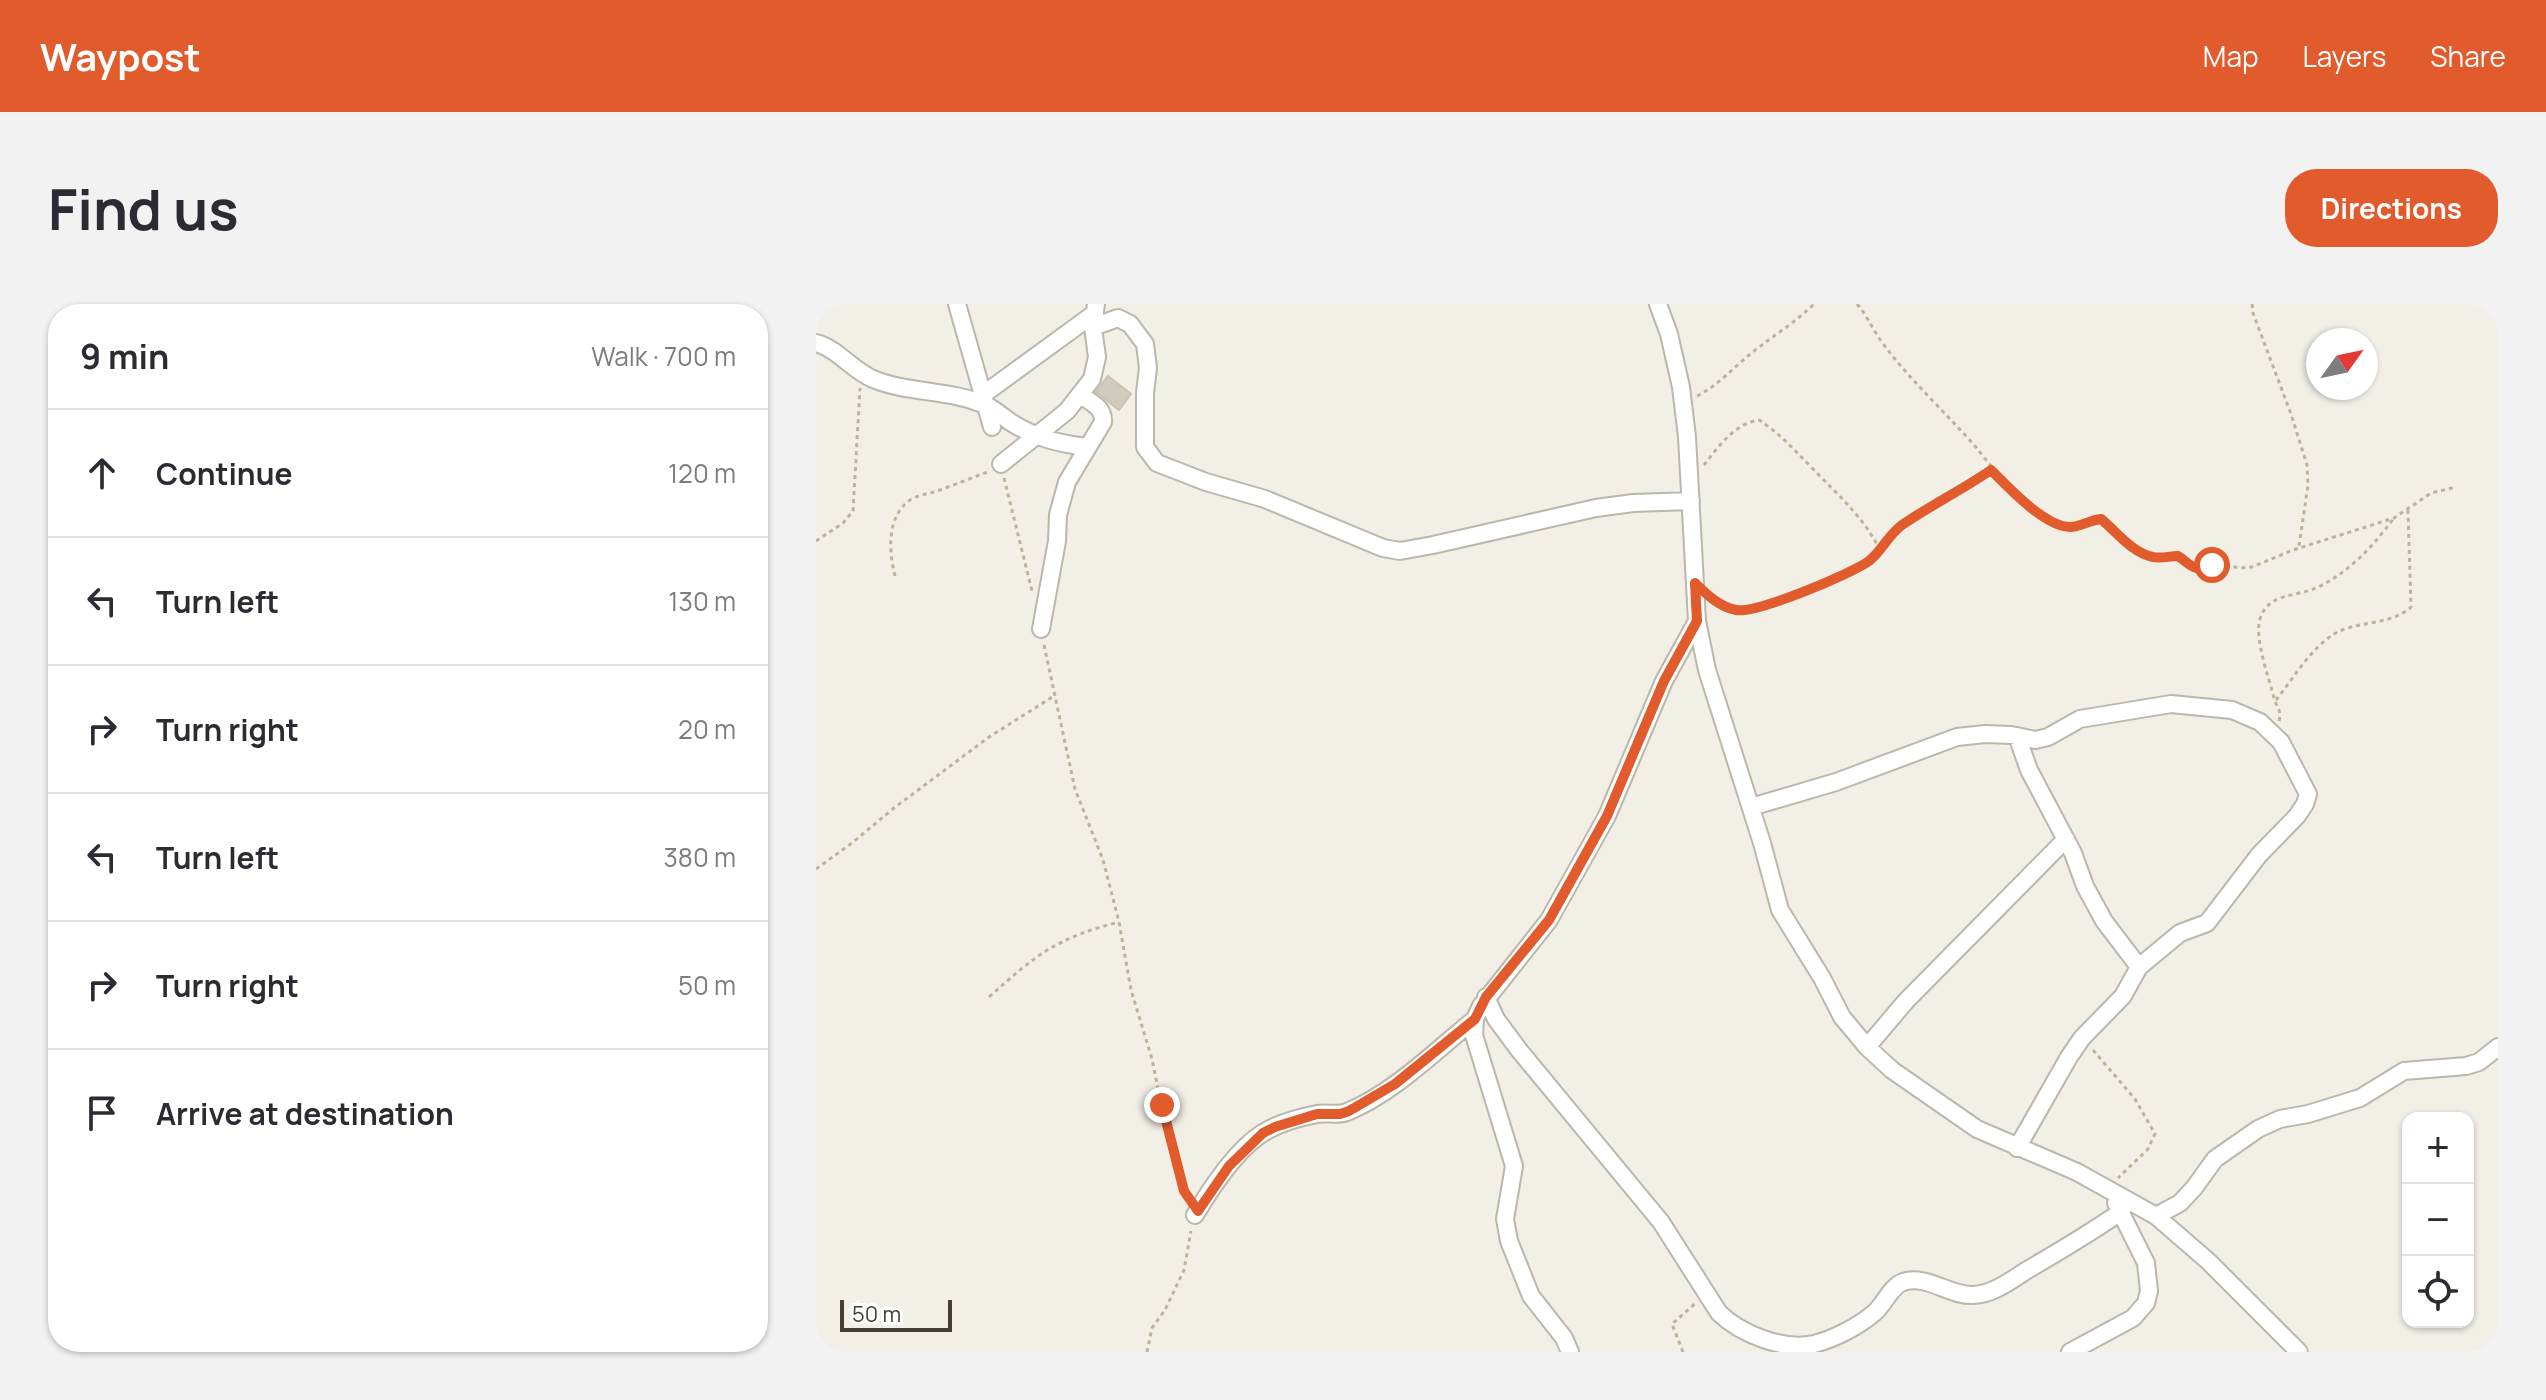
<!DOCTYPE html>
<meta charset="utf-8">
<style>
body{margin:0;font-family:Manrope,sans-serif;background:#f2f2f3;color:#2b2b33}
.controls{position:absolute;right:24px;bottom:24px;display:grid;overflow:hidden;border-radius:16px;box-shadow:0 2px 6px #0004}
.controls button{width:72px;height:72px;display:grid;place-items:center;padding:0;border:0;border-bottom:2px solid #e1e1e2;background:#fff;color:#2b2b33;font:40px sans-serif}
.compass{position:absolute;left:1490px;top:24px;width:72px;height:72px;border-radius:50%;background:#fff;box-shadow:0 2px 6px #0004;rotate:57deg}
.scale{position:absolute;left:24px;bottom:20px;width:112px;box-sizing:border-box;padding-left:8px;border:4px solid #433f36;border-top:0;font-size:22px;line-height:28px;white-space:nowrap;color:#433f36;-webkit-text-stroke:6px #fff;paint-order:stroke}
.stop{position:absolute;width:24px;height:24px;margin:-18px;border:6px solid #e15b2d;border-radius:50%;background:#fff}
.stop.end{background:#e15b2d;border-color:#fff;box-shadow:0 2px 8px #0008}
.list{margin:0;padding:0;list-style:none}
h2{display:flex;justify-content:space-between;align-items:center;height:104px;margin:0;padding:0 32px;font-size:34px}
h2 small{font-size:26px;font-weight:400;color:#7c7c81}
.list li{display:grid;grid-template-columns:52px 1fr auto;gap:24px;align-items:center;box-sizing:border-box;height:128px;padding:0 32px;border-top:2px solid #e1e1e2}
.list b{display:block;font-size:30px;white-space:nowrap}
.list em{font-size:26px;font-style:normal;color:#7c7c81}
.icon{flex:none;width:44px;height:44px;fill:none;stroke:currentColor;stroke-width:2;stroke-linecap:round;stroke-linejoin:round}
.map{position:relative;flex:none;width:1682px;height:1048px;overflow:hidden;border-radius:32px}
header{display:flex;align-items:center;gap:48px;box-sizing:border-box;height:112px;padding:0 40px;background:#e15b2d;color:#fff}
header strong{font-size:38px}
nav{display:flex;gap:44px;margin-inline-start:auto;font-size:28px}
.intro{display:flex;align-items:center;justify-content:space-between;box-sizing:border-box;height:192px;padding:0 48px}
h1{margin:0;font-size:56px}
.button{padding:20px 36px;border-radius:32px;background:#e15b2d;color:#fff;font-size:28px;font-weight:700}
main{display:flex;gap:48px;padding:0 48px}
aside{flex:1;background:#fff;border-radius:32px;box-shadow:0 2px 6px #0004}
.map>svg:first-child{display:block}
</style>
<header>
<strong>Waypost</strong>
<nav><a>Map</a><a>Layers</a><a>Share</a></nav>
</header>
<div class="intro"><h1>Find us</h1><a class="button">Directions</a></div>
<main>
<aside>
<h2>9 min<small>Walk · 700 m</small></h2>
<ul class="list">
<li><svg class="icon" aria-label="ahead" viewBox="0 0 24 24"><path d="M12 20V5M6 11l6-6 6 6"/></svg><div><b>Continue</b></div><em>120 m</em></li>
<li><svg class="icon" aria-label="left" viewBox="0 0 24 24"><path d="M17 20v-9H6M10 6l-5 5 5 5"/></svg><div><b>Turn left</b></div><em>130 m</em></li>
<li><svg class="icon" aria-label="right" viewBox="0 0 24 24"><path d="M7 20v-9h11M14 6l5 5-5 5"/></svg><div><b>Turn right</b></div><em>20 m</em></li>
<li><svg class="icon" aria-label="left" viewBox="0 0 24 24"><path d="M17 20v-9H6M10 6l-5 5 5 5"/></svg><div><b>Turn left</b></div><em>380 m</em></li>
<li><svg class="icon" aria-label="right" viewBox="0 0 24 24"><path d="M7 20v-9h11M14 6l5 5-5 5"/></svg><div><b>Turn right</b></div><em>50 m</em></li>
<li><svg class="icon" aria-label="arrive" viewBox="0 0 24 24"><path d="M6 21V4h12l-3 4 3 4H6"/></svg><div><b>Arrive at destination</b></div></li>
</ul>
</aside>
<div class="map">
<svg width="1682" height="1048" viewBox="0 0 1682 1048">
<rect width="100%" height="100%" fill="#f1efe6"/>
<path fill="#d1cbbd" stroke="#cbc4b1" stroke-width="2" d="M292,72L315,90L303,106L280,88Z"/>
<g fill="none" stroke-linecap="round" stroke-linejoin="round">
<g stroke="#bbb7aa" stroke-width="20">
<path id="minor" d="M141,0L176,123
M842,0L853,30L865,83L871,133L881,317L891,366L946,539L964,606L1006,674L1026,713L1051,743L1076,766L1161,825L1261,868L1340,912L1392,957L1483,1048
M277,23L302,14L314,20L329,40L332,64L329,89V143L341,159L390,178L449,195L567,244L584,247L617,241L780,204L817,199L875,197
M0,39C22,45 36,66 57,75C93,90 135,85 171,102C180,106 188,114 196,119C220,134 244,140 272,143
M168,90L279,9
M185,160L251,107L276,75L281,53L277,23L280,0
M225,325L241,237L242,211L251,178L287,118C288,103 275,99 265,91
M1201,432L1213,466L1257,549L1269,582L1288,617L1323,663
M935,503L1020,478L1141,433L1169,430L1195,431L1219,436L1232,433L1264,415L1355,400L1416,406L1444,418L1465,438L1492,490L1489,500L1481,512L1443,551L1391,619L1364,629L1323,663L1307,692L1266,734L1253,753L1201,844
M670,693L680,715L703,746L845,918L903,1009C925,1030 967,1047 998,1040C1018,1035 1043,1022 1058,1009C1068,1001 1074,983 1087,978C1111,970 1135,993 1158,991C1180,990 1200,972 1218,962C1249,944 1277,927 1306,907
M1051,743L1090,697L1250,535
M379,911C395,884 424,839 454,825C467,818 486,813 501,810C511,808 522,812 531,808C578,789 620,746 659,715
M1340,912L1364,899L1378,884L1399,855L1442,825L1464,815L1492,810L1544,794L1588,767L1650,762L1663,758L1682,743
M754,1048L748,1034L715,992L693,937L689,915L698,862L658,731L659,715L665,702L733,616L791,512L848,377L881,317
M1254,1048L1317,1014L1330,999L1333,987L1330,959L1300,899"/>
</g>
<path stroke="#bbb49d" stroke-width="3" stroke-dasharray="4 4" stroke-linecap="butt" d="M1041,0C1052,13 1058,28 1068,41C1095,77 1129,108 1159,142C1180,168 1214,216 1250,222C1262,224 1273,216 1285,215C1301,227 1316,249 1337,253C1345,255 1353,252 1362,252L1375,264L1382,265L1404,260L1424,264L1436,263L1477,246L1578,214L1615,189L1640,183
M1436,0L1437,9L1475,110L1491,161L1492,181L1483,242
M881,92C901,82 915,66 932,52C953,34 978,20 998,0
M888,161C902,143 918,120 943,116C965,130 981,149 1000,168C1024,193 1048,214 1064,246
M188,174L216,287
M0,237L27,219L37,207L44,84
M79,272C73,248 70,213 94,196C103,190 114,190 124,186C140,180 156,174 171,168
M894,293C902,298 912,305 921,306C941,309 1036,270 1053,257C1067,246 1072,230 1086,221C1115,201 1147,186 1175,166
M228,341L259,485L287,556L303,618L315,686L336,755L350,824L371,893
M1460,396C1477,375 1494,345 1518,330C1541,316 1575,322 1595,303L1592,206
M1463,417C1466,407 1461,404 1458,394C1453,374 1438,334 1444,315C1452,289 1479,293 1500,284C1533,269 1557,242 1578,214
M0,565L36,539L78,504L173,433L238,392
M173,693C220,651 240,634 303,618
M1277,746L1319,795L1339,830L1332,845L1302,874
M331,1048L336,1024L349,1006L368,966L375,927
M867,1048L856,1020L881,998"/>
<use href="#minor" stroke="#fff" stroke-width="16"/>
</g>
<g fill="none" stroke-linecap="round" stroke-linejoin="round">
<path stroke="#e15b2d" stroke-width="10" d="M346,801L368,887L382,907L413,862L447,829L459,823L501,810H524L533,807L579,780L659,715L670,693L733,616L791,512L848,377L881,317L879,279C891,291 904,303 920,306C940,310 1035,270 1053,257C1066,247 1072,231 1086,221C1115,201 1146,186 1175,166C1192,183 1229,223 1254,223C1264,223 1274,216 1285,215C1301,228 1316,249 1337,253C1345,255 1353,252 1362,252C1377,262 1376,268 1396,261"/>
</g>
</svg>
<div class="controls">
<button>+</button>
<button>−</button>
<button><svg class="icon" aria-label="locate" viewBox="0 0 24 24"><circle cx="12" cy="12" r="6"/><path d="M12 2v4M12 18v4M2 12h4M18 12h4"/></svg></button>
</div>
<svg class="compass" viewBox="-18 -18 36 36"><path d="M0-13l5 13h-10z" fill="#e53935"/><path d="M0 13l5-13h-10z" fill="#7c7c81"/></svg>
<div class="scale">50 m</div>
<div class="stop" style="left:1396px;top:261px"></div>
<div class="stop end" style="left:346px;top:801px"></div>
</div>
</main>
